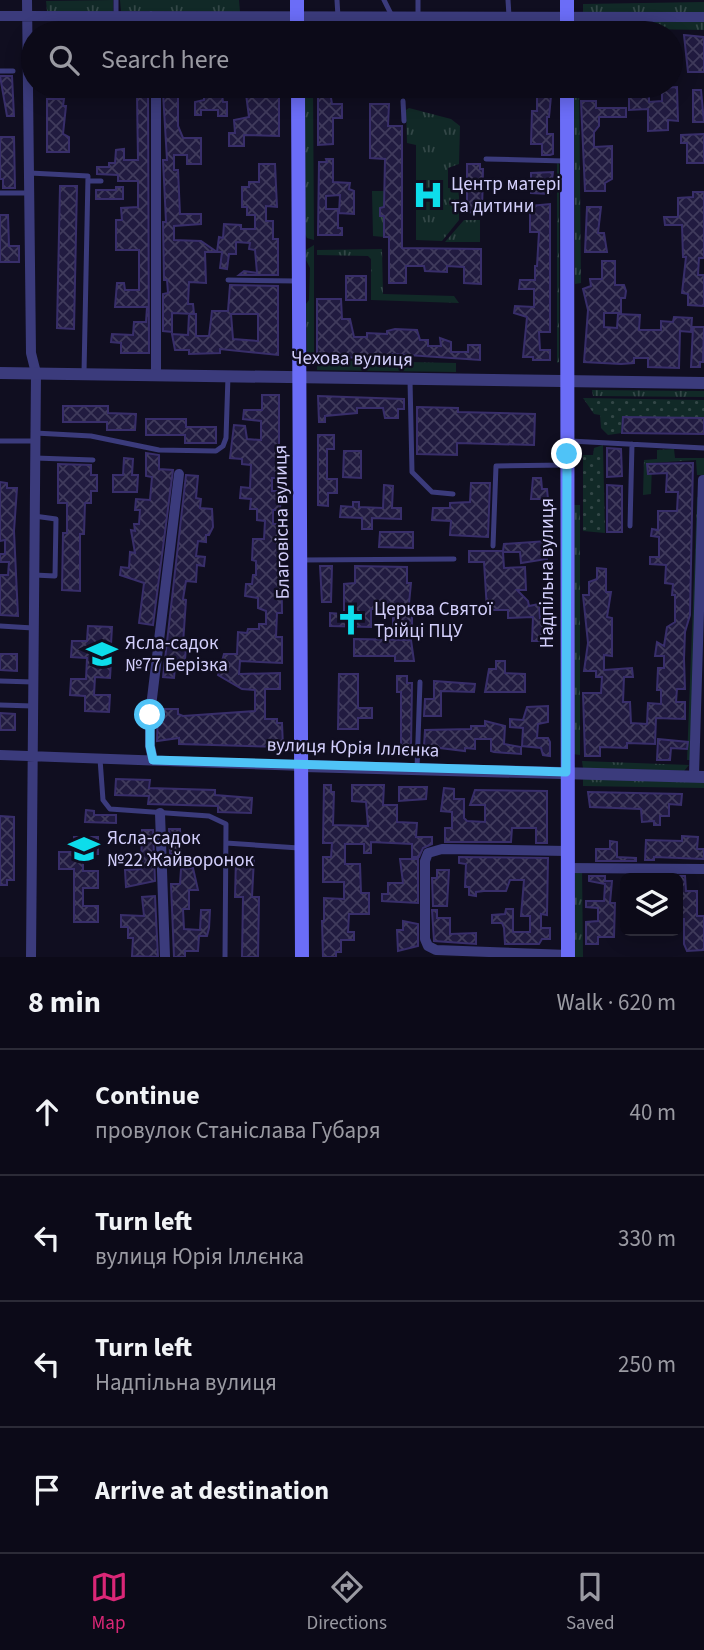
<!DOCTYPE html>
<meta charset="utf-8">
<style>
body{margin:0;font-family:"Source Sans 3",sans-serif;background:#151321;color:#f1f3f6}
.controls{position:absolute;right:21px;bottom:21px;display:grid;overflow:hidden;border-radius:10px;box-shadow:0 4px 18px #0003}
.controls button{width:63px;height:63px;display:grid;place-items:center;padding:0;border:0;border-bottom:2px solid #2c2b37;background:#0c0a18;color:#f1f3f6;font:35px sans-serif}
.stop{position:absolute;width:21px;height:21px;margin:-16px;border:5px solid #4fc3f7;border-radius:50%;background:#fff}
.stop.end{background:#4fc3f7;border-color:#fff;box-shadow:0 2px 7px #0008}
.list{margin:0;padding:0;list-style:none}
h2{display:flex;justify-content:space-between;align-items:center;height:91px;margin:0;padding:0 28px;font-size:30px}
h2 small{font-size:23px;font-weight:400;color:#9a9aa2}
.list li{display:grid;grid-template-columns:46px 1fr auto;gap:21px;align-items:center;box-sizing:border-box;height:126px;padding:0 28px;border-top:2px solid #2c2b37}
.list b{display:block;font-size:26px;white-space:nowrap}
.list p{margin:0;font-size:23px;white-space:nowrap;color:#9a9aa2}
.list em{font-size:23px;font-style:normal;color:#9a9aa2}
.icon{flex:none;width:38px;height:38px;fill:none;stroke:currentColor;stroke-width:2;stroke-linecap:round;stroke-linejoin:round}
.map{position:relative;flex:none;width:704px;height:957px;overflow:hidden}
.search{position:absolute;background:#0c0a18;box-shadow:0 4px 18px #0003;left:21px;right:21px;top:21px;height:77px;display:flex;align-items:center;gap:18px;box-sizing:border-box;padding:0 24px;border-radius:38px;color:#9a9aa2;font-size:26px}
.sheet{height:595px;background:#0c0a18}
nav{display:flex;justify-content:space-around;align-items:center;box-sizing:border-box;height:98px;border-top:2px solid #2c2b37;background:#0c0a18;font-size:19px;color:#9a9aa2}
nav a{display:grid;justify-items:center;gap:4px}
nav .on{color:#db2777}
.map>svg:first-child{display:block}
</style>
<div class="map">
<svg width="704" height="957" viewBox="0 0 704 957">
<defs>
<pattern id="grass-tufts" width="24" height="20" patternUnits="userSpaceOnUse" patternTransform="scale(1.75)"><rect width="24" height="20" fill="#112927"/><path d="M3 7l-1-3M5 7V3M7 7l1-3M15 17l-1-3M17 17v-4M19 17l1-3" fill="none" stroke="#334747"/></pattern>
<pattern id="park-dots" width="8" height="8" patternUnits="userSpaceOnUse" patternTransform="scale(1.75)"><rect width="8" height="8" fill="#112927"/><path d="M2 2h.1M6 6h.1" fill="none" stroke="#334747" stroke-width="1.8" stroke-linecap="round"/></pattern>
<pattern id="building-cross-hatch" width="8" height="8" patternUnits="userSpaceOnUse" patternTransform="scale(1.75)"><rect width="8" height="8" fill="#211b40"/><path d="M0 0l8 8M0 8l8-8" fill="none" stroke="#403b5c"/></pattern>
</defs>
<rect width="100%" height="100%" fill="#100e20"/>
<path fill="url(#grass-tufts)" d="M113,0V12L47,11L46,1Z
M120,0H239L240,12L121,11Z
M704,2V12H583V4Z
M549,21L550,33H317L316,22Z
M582,21H704V30L582,28Z
M305,86H313L314,240L307,238L305,234Z
M574,86H579L581,283L575,284Z
M409,108L451,119L460,126L459,164L448,168V188L459,189V220L442,241L416,240V145L407,143L406,110Z
M557,163L559,164V362L557,363Z
M372,191H384V207L380,208V216H384V237L373,236Z
M464,220H480V242H445Z
M314,245V355H307L306,304L309,300L310,268L305,258L306,250Z
M382,249L383,294L454,296L459,303L371,300V259L368,256L317,255V250Z
M317,360L456,363V372L317,370Z
M592,390L704,391V397L593,396Z
M674,449L675,458H704V475H697L696,460L652,463L651,494L643,495L644,460L657,459V450Z
M697,497L699,498L690,760H687Z
M574,505H580V755L573,754Z
M582,761L689,765L684,771L583,768Z
M583,778L704,781V788L583,786Z
M582,867L583,957H575V868Z"/>
<path fill="url(#park-dots)" d="M583,398L704,400V418L623,417L622,433L608,435L601,428L600,415L594,414Z
M603,445L605,533L583,531V455H593L594,448Z"/>
<path fill="url(#building-cross-hatch)" stroke="#382e6a" stroke-width="2" fill-rule="evenodd" d="M684,35L704,37V72H688Z
M0,76H12L14,116H7Z
M128,86H148L149,353H121V343L111,342L112,334L133,335L134,322H146L147,307H115L117,283H124L125,290H139V250H116V220H122L121,208L138,207V181H118V175L97,174V167H109V163H115L116,150L124,149V160H138L137,95H128Z
M204,86H221L223,102H227V116H218V110H201V115H195V102L204,100Z
M253,86H279V136L244,135V146H229V133H235L234,120L249,117L246,94H249Z
M318,86H329L332,104H342V118H333V144L318,145Z
M530,86H552L549,117H547V134H553V154L550,155H542V144H531L532,111H537V96H530Z
M677,87L678,121L668,120V130L648,131V109L629,110V93L632,90L642,89L649,95V102L662,101V88Z
M693,90H701L704,122H693Z
M163,93H178V126L183,138H201V164H187V155H174V170H178L180,214H201V224L174,226V240L201,241L217,252H205L206,283L189,282L188,304H193L194,314L172,313V332L163,331V294L168,293L167,280H164L163,222H166L163,160H167Z
M47,99H64L63,106H66L63,134L69,137V152H47Z
M581,101H596V108H626V117H599V126L594,132V147L612,146V179L605,183V191H585Z
M370,104H389L388,126H402V248L481,249V284L464,283V267L447,266V272L425,271L424,266H406V283H389V237H384V216H380V208L384,207L385,159L370,158Z
M704,134V163H687V143H681V135Z
M0,137H14L15,188H3V179H0Z
M326,159H333V182L350,183L349,189L354,191V214L339,213L340,195L326,196V209H338V228H342V235H318L319,162H327Z
M259,164H275L277,207L266,206V221H273V239H278V275H239L244,271L257,273L255,250L249,249L250,243L236,242V254H229L227,269L220,268L222,252H217L219,237L223,238L224,224L241,225V229H255V215H247V207H242V187H249V182H259Z
M467,164H480V169H483L482,213L467,212Z
M553,172L550,194L531,193V173Z
M60,186H77L74,329L57,328Z
M116,187H123V199H96V190H116Z
M693,192H704V258H699L698,275H704V306L688,305V294L682,293L686,257H683L682,225H665L664,217H678V198L693,197Z
M550,204V332H539L540,350H550V360H533V357H523L527,317L514,313L515,306L534,307V289H519L520,280H535V266H537L539,232H530V206Z
M587,207H601L598,233H604L607,252H585Z
M0,215H8L9,246H19V262H0Z
M602,261H615V285H624L626,291L625,298H621V313H604V327L617,328L618,314L640,315L639,330H661V321L673,322L674,317L692,318L691,332L680,331L679,368L648,367V358H634V363L621,364L584,362L588,310L583,289L591,286L590,279H602Z
M346,276H366V300H346Z
M230,285L278,286V355L220,349V353L189,354V350H175L172,334L188,335L189,314H196V336H209L212,311H228ZM231,314H258V341L233,339Z
M317,299H341L342,319H350L354,337H367V333L387,334V331L395,329L417,330L420,340H428V346H441L440,338L451,342V352H468V345H480V360L393,354L386,358L317,357Z
M693,327H704L703,362H700V367H691Z
M262,395H279V467H282V478H272V491H281L280,510H273V524H281L282,613H277L276,637H282V663L240,661L239,674L280,673V689H265V719H277V723H282L283,747L179,744V738L157,741L158,709H178V714L183,716L255,711V690L242,689L218,675L224,654H237L238,632L247,633L248,629H259V624H266V611L258,608V598L245,596L246,584H252L253,575H256V561L252,560L253,539H264L265,521L257,520V509H250L251,499L240,498L241,487L250,488L251,465L242,464V459L230,458L234,425L245,426L247,439L261,440V421L243,419L244,410H262Z
M318,396L404,399V409H398V418H385L383,408H357V413L325,416V422H319Z
M63,406H108V413L136,414L135,430H107V422H63Z
M417,407L458,408V412L535,414L534,445L457,443V455L417,454Z
M623,417L704,418V434L622,433Z
M146,419H186V427H216V443H185V435H146Z
M318,435H334V449H327V479H337V493H328V506L318,505Z
M607,448L621,449L622,476L607,477Z
M344,451H361V478L343,477Z
M146,453L159,455V469L173,470L153,625L139,623L144,583L120,575L121,567L129,568L130,552L135,553L131,530L135,531L134,524H139L140,510H135L136,499L150,500L152,477L146,476Z
M124,458L133,459L132,475H138L137,492H113V475H123Z
M693,463L690,615L685,632L684,659L685,689H677L676,702H685V719L656,718L655,744L627,743V748L600,747V756H585L583,693H601L602,677H596V671H584L588,643L583,595H589V582L597,579V568L606,569V592H611L607,617L612,618V656L604,655V670L632,668L633,677H624L623,702H630L631,723L647,724L648,703L661,704V690H657L658,668H664V656H655L657,642L664,646L667,627L675,622V595H672L673,584L665,583L666,565L650,564V557H659V537L651,536L652,529L658,530V511H677L678,492H666L667,473L648,474L647,464Z
M58,464L91,465V475H97V491H91V503H85L84,534H80V591L62,590L63,533H67V503H58Z
M186,475L198,476L196,498L201,499L200,508L212,509L213,527L209,535H206V542L198,541L196,556L205,557L204,566L197,565L196,582L186,581L183,599L186,600L183,644L186,647L185,660H193L192,668L175,667L174,678L163,677Z
M533,478H541L542,489H547L548,499H531Z
M0,482L7,483V488H17L14,531L18,616L0,615V575H8L9,562H0V554H5V540L0,541Z
M471,483H490L488,537L450,535L451,521L432,520L433,508H450V503L470,502Z
M384,485L393,486L392,508H401V519L372,518V529H362V518L340,517L341,506L353,507V502H359V507L383,508Z
M607,485L622,486V532H607Z
M380,532H413V548L379,547Z
M547,541V559L521,563L520,552H503L504,568L525,567L526,590H517L528,601L529,606L539,604L540,618H549L550,641H532L533,617L508,618V610H487L484,562H469V551H503L504,544Z
M320,566H332L331,602H322Z
M355,566L407,567V583H411L408,614H412V628L393,627V609H371V627L330,626V613L344,614V584L355,583Z
M88,626L112,627L111,644L96,643L95,661H111L110,678L95,677L94,695H110L109,712L85,711V696L70,695L71,679H86L87,658L71,657L72,641H87Z
M354,639L411,640L414,661H395V656H354Z
M0,654H17V671L0,670Z
M496,661H505V673L525,674V692H485L489,669H496Z
M339,674H358V708H372V718H358V729H338Z
M397,676H407V683H412L411,748H401V692H397Z
M434,681L475,684L474,692L441,691V716H424L425,699H434Z
M548,706V722L538,724L537,738H548L550,742V756L543,755L541,748L522,746L523,728L510,727V719L523,720L527,707Z
M0,713L15,714V730H0Z
M485,721L505,726L504,744L521,747V754L494,752L491,751V739H475V749L465,748V751L424,746L425,730L471,729V726H485Z
M658,739L688,742L687,749L671,748L670,760H657Z
M116,779L150,780L149,788L215,790V795L252,798L251,813L218,812V806L148,804L149,796L115,795Z
M324,785H331V792H334L333,825L368,826L366,802L352,801V785H384L383,805H397V822L417,823L416,837H432V844L423,848L419,857H412V844L371,842V853H364V844H345V864H360L361,893H369V914H349L348,932H354V940H341V952H336V957H323L322,921H324V898L344,899V882H323V857H331L332,843H323Z
M399,787H427L426,799L399,801Z
M444,788L454,789V799H464V818L467,821L485,822V805H470L475,790L547,791V843H536V828H512L511,842H445V828H452V812L441,811Z
M588,792L682,794L681,805L669,804V816H660V825H654V821L642,822L641,809L590,807Z
M86,810L94,811V815H116V823L85,822Z
M0,816L14,817V880H7V885H0Z
M169,829H180L181,854H170Z
M142,830H153L155,881L126,887L125,870L141,869Z
M682,836L698,837L697,849H704V859L654,857V860H645L646,840L682,841Z
M74,837H98V854H83V871H98V888H83V906H98V922H74V869H59V852H74Z
M610,841L617,842V857L636,858V861H596V849H610Z
M459,857L548,858L547,915L541,914V928H550V939H542L539,944H505L504,928L502,923H492V915L505,914L506,909H513V932H530V916H521L524,880H510L506,891H484L476,892V896L469,895V887H465L466,864L459,863Z
M236,858H254L252,897H259L258,957H242L243,897H235Z
M400,859H418V903L382,901V894H388V883H403Z
M193,868L198,890H189V909H183L184,929L200,930L201,910H210L209,928L207,936H199L198,951H185V957H174L171,884H180L181,869Z
M437,870H449L447,906H433L432,878H437Z
M589,876H605V881H612L610,903H615L614,937H598V944H586V922L598,921V908L586,907V901H604L605,884L589,881Z
M678,876H685L686,891H697V916H704V950L687,951L684,944V919H678V907H682Z
M155,896L158,957L132,956L133,938H128V927H121V915L144,916L142,897Z
M432,910H437V918H450V934L476,933V944L434,941Z
M403,921L418,924V946L398,951L397,930H403Z"/>
<g fill="none" stroke-linecap="round" stroke-linejoin="round">
<path stroke="#3b3b7c" stroke-width="5" d="M337,0L338,17
M384,0L392,16
M508,0L509,16
M116,16V0
M418,16V0
M0,71H13
M403,101L404,121
M486,159L564,161
M30,173L88,176L84,373
M88,181H101
M0,193H28
M228,280L296,281
M410,380L412,472L432,492L453,494
M35,433L91,436L159,450L216,451L223,446L226,438L228,376
M0,441H35
M570,441L704,448
M35,458L93,460
M630,526L632,444
M493,546L496,466L566,465
M302,560L454,559
M34,575L55,576L56,519L34,516
M0,626L33,628
M0,681L33,682
M0,705L33,706
M100,759L103,800L110,809L209,816L226,824L225,957
M417,769L420,682
M226,843L299,848"/>
<path stroke="#3b3b7c" stroke-width="10" d="M27,0L31,353L36,373L31,957
M0,16L704,17
M151,16L153,33
M156,86V376
M0,755L304,766
M153,760L150,746V715L179,474
M694,775L703,480
M160,813L165,957
M567,851L442,849L428,853L425,861V939L428,946L436,950L568,955
M566,868L703,869"/>
<path stroke="#3b3b7c" stroke-width="12" d="M0,373L704,383
M304,766L704,777"/>
<path stroke="#6b6df7" stroke-width="14" d="M297,0V33
M567,33V0
M298,86L302,957
M567,86L568,957"/>
</g>
<g fill="none" stroke-linecap="round" stroke-linejoin="round">
<path stroke="#4fc3f7" stroke-width="9" d="M150,715V746L153,760L566,772L567,454"/>
</g>
<defs>
<g id="hospital-bare" transform="scale(2.415)"><path d="M-5-5h3v3.5h4V-5h3V5h-3V1.5h-4V5h-3Z" fill="#0dddeb" stroke="#100e20" stroke-width="2.5" paint-order="stroke"/></g>
<g id="church-bare" transform="scale(2.415)"><path d="M-1.2-6h2.4v3.5h3.3v2.4h-3.3V6h-2.4V-.1h-3.3v-2.4h3.3Z" fill="#0dddeb" stroke="#100e20" stroke-width="2.5" paint-order="stroke"/></g>
<g id="school-bare" transform="scale(2.415)"><path d="M0-5L7-2L0 1L-7-2ZM-4 1L0 2.5L4 1V4Q0 6-4 4Z" fill="#0dddeb" stroke="#100e20" stroke-width="2.5" paint-order="stroke"/></g>
</defs>
<g fill-rule="evenodd">
<use href="#hospital-bare" x="428" y="195"/>
<use href="#church-bare" x="351" y="620"/>
<use href="#school-bare" x="102" y="654"/>
<use href="#school-bare" x="84" y="849"/>
</g>
<g text-anchor="middle" dominant-baseline="central" stroke-width="5" stroke-linejoin="round" paint-order="stroke">
<g font-size="19" fill="#d3cffc" stroke="#100e20" text-anchor="start">
<text x="451" y="184">Центр матері<tspan x="451" dy="22">та дитини</tspan></text>
<text x="374" y="609">Церква Святої<tspan x="374" dy="22">Трійці ПЦУ</tspan></text>
<text x="125" y="643">Ясла-садок<tspan x="125" dy="22">№77 Берізка</tspan></text>
<text x="107" y="838">Ясла-садок<tspan x="107" dy="22">№22 Жайворонок</tspan></text>
</g>
<g font-size="19" fill="#d3cffc" stroke="#100e20">
<text transform="translate(352 359) rotate(1)">Чехова вулиця</text>
<text transform="translate(282 522) rotate(-91)">Благовісна вулиця</text>
<text transform="translate(547 573) rotate(-90)">Надпільна вулиця</text>
<text transform="translate(353 748) rotate(2)">вулиця Юрія Іллєнка</text>
</g>
</g>
</svg>
<div class="controls">
<button><svg class="icon" aria-label="layers" viewBox="0 0 24 24"><path d="M12 4l9 5-9 5-9-5zM3 14l9 5 9-5"/></svg></button>
</div>
<div class="stop" style="left:150px;top:715px"></div>
<div class="stop end" style="left:567px;top:454px"></div>
<div class="search"><svg class="icon" aria-label="search" viewBox="0 0 24 24"><circle cx="10" cy="10" r="6"/><path d="M15 15l6 6"/></svg>Search here</div>
</div>
<section class="sheet">
<h2>8 min<small>Walk · 620 m</small></h2>
<ul class="list">
<li><svg class="icon" aria-label="ahead" viewBox="0 0 24 24"><path d="M12 20V5M6 11l6-6 6 6"/></svg><div><b>Continue</b><p>провулок Станіслава Губаря</p></div><em>40 m</em></li>
<li><svg class="icon" aria-label="left" viewBox="0 0 24 24"><path d="M17 20v-9H6M10 6l-5 5 5 5"/></svg><div><b>Turn left</b><p>вулиця Юрія Іллєнка</p></div><em>330 m</em></li>
<li><svg class="icon" aria-label="left" viewBox="0 0 24 24"><path d="M17 20v-9H6M10 6l-5 5 5 5"/></svg><div><b>Turn left</b><p>Надпільна вулиця</p></div><em>250 m</em></li>
<li><svg class="icon" aria-label="arrive" viewBox="0 0 24 24"><path d="M6 21V4h12l-3 4 3 4H6"/></svg><div><b>Arrive at destination</b></div></li>
</ul>
</section>
<nav>
<a class="on"><svg class="icon" aria-label="map" viewBox="0 0 24 24"><path d="M3 6l6-2 6 2 6-2v14l-6 2-6-2-6 2zM9 4v14M15 6v14"/></svg>Map</a>
<a><svg class="icon" aria-label="directions" viewBox="0 0 24 24"><path d="M12 3l9 9-9 9-9-9zM9 14v-3h6M13 9l2 2-2 2"/></svg>Directions</a>
<a><svg class="icon" aria-label="saved" viewBox="0 0 24 24"><path d="M7 4h10v16l-5-4-5 4z"/></svg>Saved</a>
</nav>
